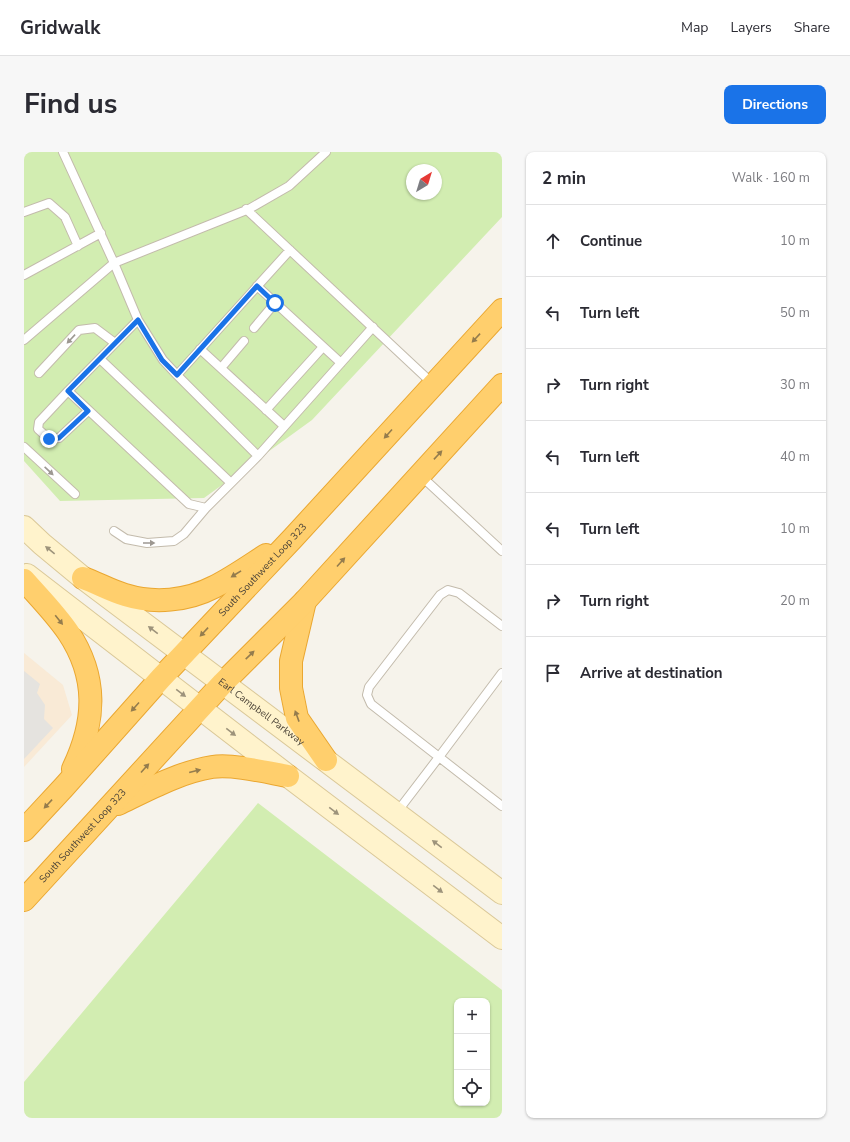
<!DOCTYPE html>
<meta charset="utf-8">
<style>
body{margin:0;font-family:"Nunito Sans",sans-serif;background:#f7f7f7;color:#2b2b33}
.controls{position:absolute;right:12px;bottom:12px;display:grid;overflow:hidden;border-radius:8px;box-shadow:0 1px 3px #0004}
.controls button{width:36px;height:36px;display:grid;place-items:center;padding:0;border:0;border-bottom:1px solid #e1e1e2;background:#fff;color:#2b2b33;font:20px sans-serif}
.compass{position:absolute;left:382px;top:12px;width:36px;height:36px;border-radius:50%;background:#fff;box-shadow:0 1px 3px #0004;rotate:38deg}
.stop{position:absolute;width:12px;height:12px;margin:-9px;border:3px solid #1a73e8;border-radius:50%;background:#fff}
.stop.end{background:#1a73e8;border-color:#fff;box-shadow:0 1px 4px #0008}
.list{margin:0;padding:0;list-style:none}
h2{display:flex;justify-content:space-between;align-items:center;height:52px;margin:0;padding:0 16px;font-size:17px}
h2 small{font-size:13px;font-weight:400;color:#7c7c81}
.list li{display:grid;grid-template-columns:26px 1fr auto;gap:12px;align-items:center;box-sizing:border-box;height:72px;padding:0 16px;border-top:1px solid #e1e1e2}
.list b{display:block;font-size:15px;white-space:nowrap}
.list em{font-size:13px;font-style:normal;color:#7c7c81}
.icon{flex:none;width:22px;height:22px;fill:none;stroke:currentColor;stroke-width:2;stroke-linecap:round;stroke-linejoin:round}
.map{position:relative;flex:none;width:478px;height:966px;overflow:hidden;border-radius:8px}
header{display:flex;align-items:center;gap:24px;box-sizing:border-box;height:56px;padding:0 20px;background:#fff;border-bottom:1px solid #e1e1e2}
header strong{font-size:19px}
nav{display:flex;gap:22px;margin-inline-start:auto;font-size:14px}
.intro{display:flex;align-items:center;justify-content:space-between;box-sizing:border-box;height:96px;padding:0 24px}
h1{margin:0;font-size:28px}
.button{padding:10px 18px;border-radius:8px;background:#1a73e8;color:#fff;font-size:14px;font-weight:700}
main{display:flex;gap:24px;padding:0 24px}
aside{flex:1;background:#fff;border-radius:8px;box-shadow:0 1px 3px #0004}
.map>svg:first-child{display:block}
</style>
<header>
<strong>Gridwalk</strong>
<nav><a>Map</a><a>Layers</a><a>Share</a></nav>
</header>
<div class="intro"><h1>Find us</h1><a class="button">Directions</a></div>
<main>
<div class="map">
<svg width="478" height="966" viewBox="0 0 478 966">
<rect width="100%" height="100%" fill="#f6f3eb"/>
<path fill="#f9ead6" d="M0,501L39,533L48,563L0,615Z"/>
<path fill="#d2edb1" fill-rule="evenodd" d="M0,0H478V65L288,268L180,346L36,349L0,309ZM388,18H412V42H388Z
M234,651L478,838V966H0V930ZM433,849H463V951H433Z"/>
<path fill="#e5e3df" d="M0,519L16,532L13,541L21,553L20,567L29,576L0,607Z"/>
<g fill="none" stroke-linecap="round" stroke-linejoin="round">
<g stroke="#c3bbac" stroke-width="10">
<path id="lane" d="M222,57L409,232
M0,60L25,51L41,65L54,94
M0,123L77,81
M233,134L317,211
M114,168L44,239L165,352L182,356L234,304L153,223L266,98
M230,176L251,151
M0,188L90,111L39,0
M176,197L260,274
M76,207L207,331
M197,216L220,189
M15,221L55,178L71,176L91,191
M153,223L139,208L114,168L90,111L225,57L265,34L302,0
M44,239L15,270L14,277L25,287L35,286L64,259
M242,258L299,195
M0,295L51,342
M234,304L349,175
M396,323L478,399
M90,379L102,387L123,391L150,389L160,382L182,356
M478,474L435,441L424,438L416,443L345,535L343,543L347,552L415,605L478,521
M373,660L415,605L478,654"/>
</g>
<g stroke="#dac898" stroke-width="24">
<g id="secondary">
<path id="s1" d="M0,375L18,392L59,426L478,741"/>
<path d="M3,423L264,624L478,786"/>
</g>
</g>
<g stroke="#eaa731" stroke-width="24">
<g id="highway">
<path d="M59,426C73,431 87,439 101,443C130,452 163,449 190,435C208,426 225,414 242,403"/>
<path d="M0,428C15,445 31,461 44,480C74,525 72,569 49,617"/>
<path d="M281,449L267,509V536L273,566L302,608"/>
<path d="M94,652C123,638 156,620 188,615C209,612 242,620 264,624"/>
<path id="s2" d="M0,678L40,635L137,526L269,386L478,158"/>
<path id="s3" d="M0,748L199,531L281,449L478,233"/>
</g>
</g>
<use href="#lane" stroke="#fff" stroke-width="8"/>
<use href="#secondary" stroke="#fff3cc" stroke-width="22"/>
<use href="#highway" stroke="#ffcf6d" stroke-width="22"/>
</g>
<defs><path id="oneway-solid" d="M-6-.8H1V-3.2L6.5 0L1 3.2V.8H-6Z"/></defs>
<g fill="#947c4d">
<use href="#oneway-solid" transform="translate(452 186) rotate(133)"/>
<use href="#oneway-solid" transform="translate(364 282) rotate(132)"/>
<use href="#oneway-solid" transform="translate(414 303) rotate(-47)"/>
<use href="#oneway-solid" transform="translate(317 410) rotate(-48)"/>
<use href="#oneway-solid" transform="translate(212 422) rotate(148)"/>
<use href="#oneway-solid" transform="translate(35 468) rotate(51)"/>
<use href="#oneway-solid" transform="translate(180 480) rotate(133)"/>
<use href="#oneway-solid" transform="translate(226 503) rotate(-44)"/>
<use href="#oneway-solid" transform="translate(111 555) rotate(132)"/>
<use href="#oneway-solid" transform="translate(273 564) rotate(-110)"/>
<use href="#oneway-solid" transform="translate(121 616) rotate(-48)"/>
<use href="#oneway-solid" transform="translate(171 619) rotate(-14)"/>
<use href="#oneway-solid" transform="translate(24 652) rotate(133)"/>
</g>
<g fill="#9d9892">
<use href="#oneway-solid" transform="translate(47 187) rotate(133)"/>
<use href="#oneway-solid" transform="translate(25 319) rotate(43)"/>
<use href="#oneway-solid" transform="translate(125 391)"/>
</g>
<g fill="#9d937b">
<use href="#oneway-solid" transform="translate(26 398) rotate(-141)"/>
<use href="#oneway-solid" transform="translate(129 478) rotate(-143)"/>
<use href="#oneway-solid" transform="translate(157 541) rotate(37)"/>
<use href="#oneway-solid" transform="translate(207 580) rotate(38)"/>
<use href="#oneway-solid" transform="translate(310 659) rotate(37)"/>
<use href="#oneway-solid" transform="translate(413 692) rotate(-143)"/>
<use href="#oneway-solid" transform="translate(414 737) rotate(37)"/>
</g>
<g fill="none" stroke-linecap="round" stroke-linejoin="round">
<path stroke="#1a73e8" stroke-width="5" d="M25,287L35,286L64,259L44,239L114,168L138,208L153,223L233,134L251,151"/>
</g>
<g text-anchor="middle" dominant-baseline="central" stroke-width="3" stroke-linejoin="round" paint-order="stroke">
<g font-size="10" fill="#4c4438" stroke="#fff">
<text stroke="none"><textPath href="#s2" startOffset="353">South Southwest Loop 323</textPath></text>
<text stroke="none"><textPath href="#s1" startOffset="301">Earl Campbell Parkway</textPath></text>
<text stroke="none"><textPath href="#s3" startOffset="87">South Southwest Loop 323</textPath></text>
</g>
</g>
</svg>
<div class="controls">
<button>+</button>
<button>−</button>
<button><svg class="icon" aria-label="locate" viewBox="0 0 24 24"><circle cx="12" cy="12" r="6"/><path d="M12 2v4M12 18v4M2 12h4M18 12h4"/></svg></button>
</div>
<svg class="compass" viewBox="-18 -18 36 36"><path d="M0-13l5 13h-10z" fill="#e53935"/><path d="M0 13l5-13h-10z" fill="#7c7c81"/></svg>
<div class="stop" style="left:251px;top:151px"></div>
<div class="stop end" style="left:25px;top:287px"></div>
</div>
<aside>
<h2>2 min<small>Walk · 160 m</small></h2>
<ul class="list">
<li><svg class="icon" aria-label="ahead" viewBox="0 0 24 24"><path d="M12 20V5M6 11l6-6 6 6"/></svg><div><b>Continue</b></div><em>10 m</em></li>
<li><svg class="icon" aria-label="left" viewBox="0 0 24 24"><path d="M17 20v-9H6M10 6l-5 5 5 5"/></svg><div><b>Turn left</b></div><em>50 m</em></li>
<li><svg class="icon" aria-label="right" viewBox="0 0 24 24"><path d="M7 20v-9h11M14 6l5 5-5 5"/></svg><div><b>Turn right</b></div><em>30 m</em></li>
<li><svg class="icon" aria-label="left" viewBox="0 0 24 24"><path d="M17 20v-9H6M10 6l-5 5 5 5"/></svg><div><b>Turn left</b></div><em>40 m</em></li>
<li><svg class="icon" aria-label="left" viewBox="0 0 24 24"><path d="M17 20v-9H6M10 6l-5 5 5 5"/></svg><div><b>Turn left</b></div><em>10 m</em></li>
<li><svg class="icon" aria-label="right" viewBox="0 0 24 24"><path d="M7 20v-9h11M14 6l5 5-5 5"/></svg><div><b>Turn right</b></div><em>20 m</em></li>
<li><svg class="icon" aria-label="arrive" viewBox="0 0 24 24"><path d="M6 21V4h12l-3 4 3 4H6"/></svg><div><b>Arrive at destination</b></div></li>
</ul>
</aside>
</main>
